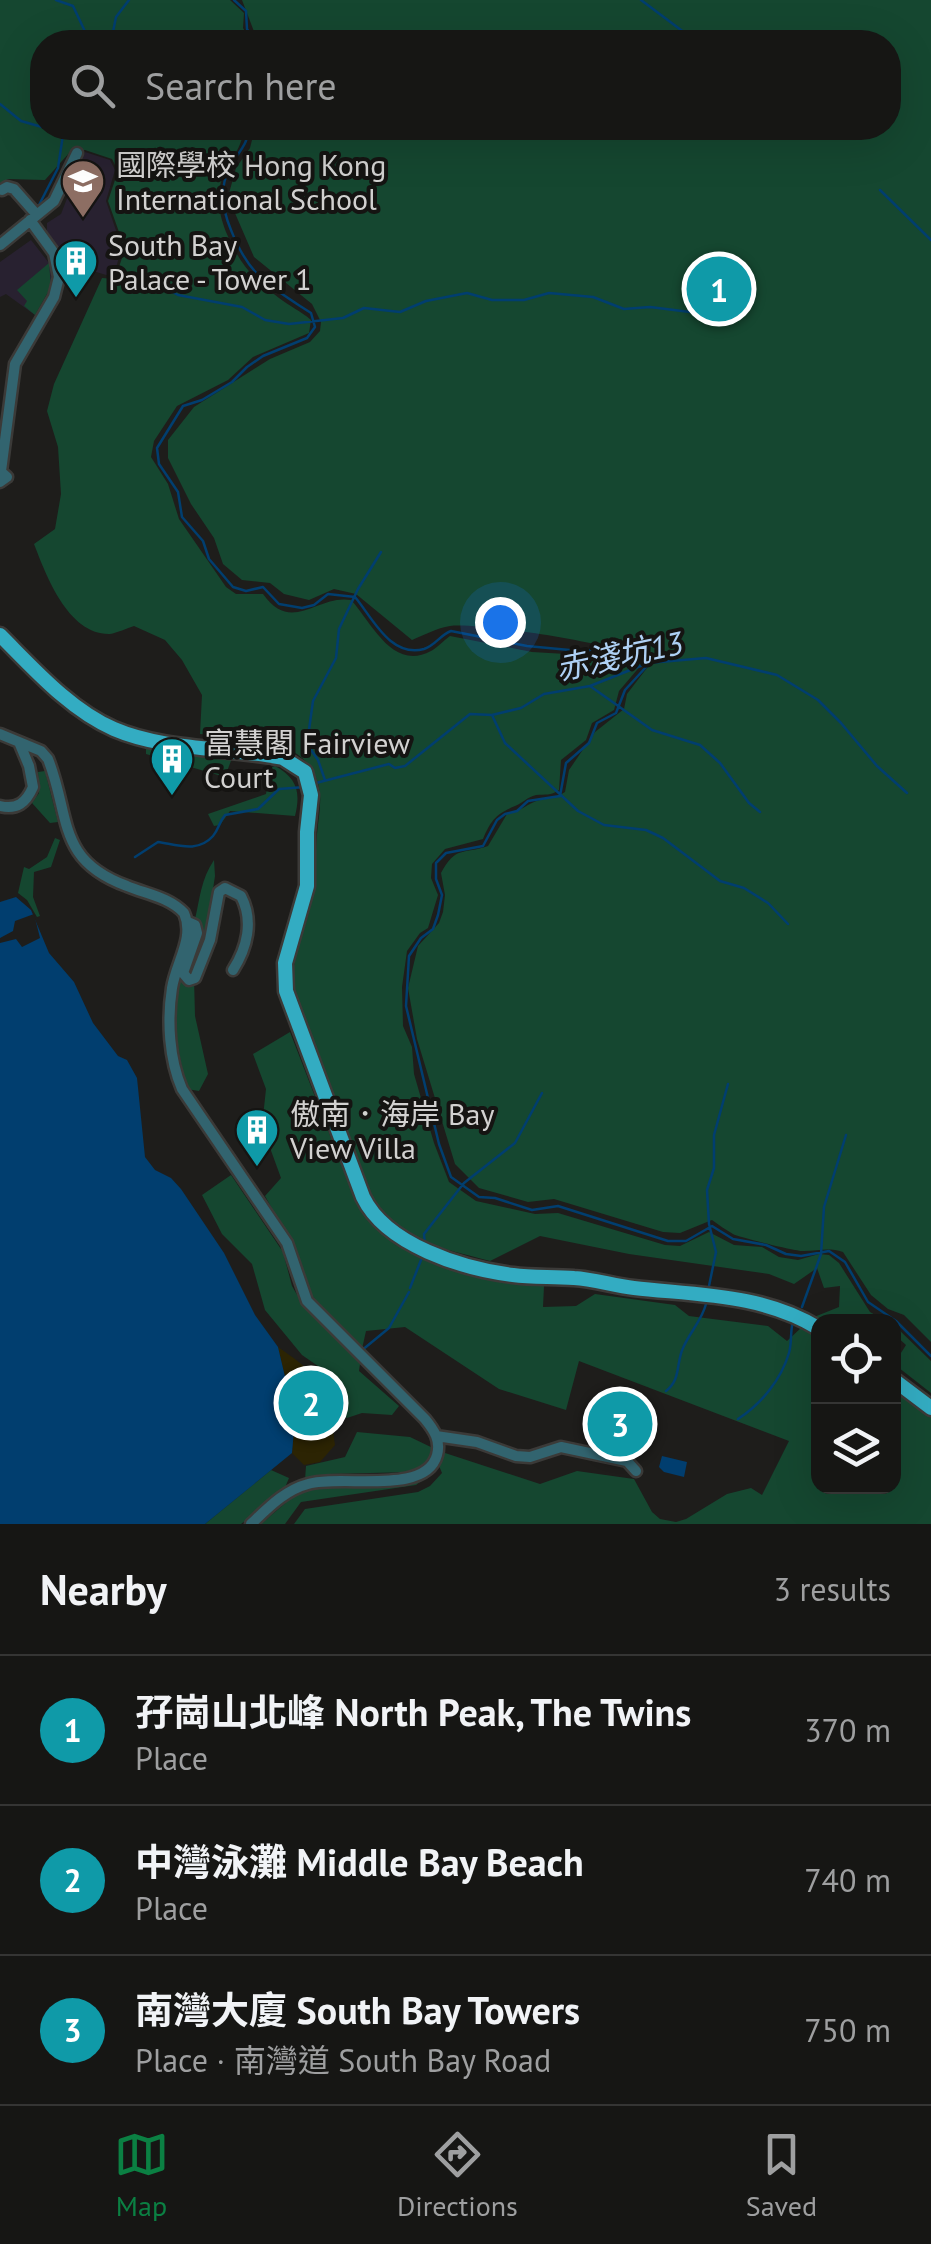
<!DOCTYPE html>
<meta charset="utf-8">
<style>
body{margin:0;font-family:"PT Sans","Noto Sans TC",sans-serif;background:#232322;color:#f1f3f6}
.controls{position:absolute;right:30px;bottom:30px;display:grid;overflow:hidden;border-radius:20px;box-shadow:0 10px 40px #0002}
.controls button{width:90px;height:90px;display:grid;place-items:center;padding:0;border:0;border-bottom:2px solid #353534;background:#161614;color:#f1f3f6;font:50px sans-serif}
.you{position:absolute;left:500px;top:622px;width:35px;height:35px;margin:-25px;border:8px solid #fff;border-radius:50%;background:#1a73e8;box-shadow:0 0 0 15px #1a73e833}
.badge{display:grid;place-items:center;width:65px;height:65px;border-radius:50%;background:#0b8043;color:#fff;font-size:32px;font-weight:700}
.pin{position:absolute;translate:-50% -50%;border:5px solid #fff;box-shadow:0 2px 10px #0006}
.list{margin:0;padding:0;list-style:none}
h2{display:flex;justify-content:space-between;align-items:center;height:130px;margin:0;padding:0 40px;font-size:42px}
h2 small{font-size:32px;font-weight:400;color:#9e9fa0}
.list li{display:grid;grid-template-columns:65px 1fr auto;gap:30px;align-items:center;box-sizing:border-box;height:150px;padding:0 40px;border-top:2px solid #353534}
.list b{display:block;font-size:38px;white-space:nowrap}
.list p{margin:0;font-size:32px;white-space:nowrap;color:#9e9fa0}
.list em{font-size:32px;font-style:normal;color:#9e9fa0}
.icon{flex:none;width:55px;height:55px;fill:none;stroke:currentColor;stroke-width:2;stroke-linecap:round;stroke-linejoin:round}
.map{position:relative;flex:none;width:931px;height:1524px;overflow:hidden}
.search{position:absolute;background:#161614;box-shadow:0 10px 40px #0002;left:30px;right:30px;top:30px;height:110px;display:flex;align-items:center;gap:25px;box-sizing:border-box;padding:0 35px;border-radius:40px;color:#9e9fa0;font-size:38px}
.sheet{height:580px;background:#161614}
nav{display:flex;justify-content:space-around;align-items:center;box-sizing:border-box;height:140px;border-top:2px solid #353534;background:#161614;font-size:28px;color:#9e9fa0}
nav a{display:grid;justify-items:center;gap:5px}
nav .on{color:#0b8043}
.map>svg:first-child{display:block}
</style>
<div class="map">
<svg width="931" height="1524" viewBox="0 0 931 1524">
<rect width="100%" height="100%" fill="#1e1d1b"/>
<path fill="#282130" d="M85,152L110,160L115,170L106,201L122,248L113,277L69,264L47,231V223L61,214Z
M31,240L49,263L52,271V280L35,315L6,294L0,297V262Z"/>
<path fill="#154730" d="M0,0H230L244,13L243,28L251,42H42V128L243,129C244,148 224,166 220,186C217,203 220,216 226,232C240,264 250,276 279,298C289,306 301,311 311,320L309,333L253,357L228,380L177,406L154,441L151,457L168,484L179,519L226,587L236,594H263C292,635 317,594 351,600C371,621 392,672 431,651C437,648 443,641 450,636L532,652L583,655L642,664L619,691L614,710L592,723L586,740L561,760L559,790C550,796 546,794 536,795C527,797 523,803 515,806C496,814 491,820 483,839L445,849L432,864L431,878L438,895L428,928L420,933L407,951L402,987L403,1026L412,1047L414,1074L434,1143L449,1182L476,1201L535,1214L558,1213L665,1245L680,1246L709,1232L734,1245L762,1247L779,1257L798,1260L819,1254L829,1255L839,1263L870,1312L886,1321H824L814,1317L839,1307L840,1286L824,1288L817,1268L794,1284L769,1274L629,1254L540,1236L490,1261C438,1247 401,1242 369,1194L293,994C290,963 301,941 309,912C316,887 315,859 317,834C318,821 321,807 320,795C315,736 244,737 200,734L202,695L182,660L165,640L134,626C127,628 117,633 110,634C68,635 46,575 34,544L55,529L61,494L58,447L47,411L54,384L102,278L115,279L125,249L108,201L118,171L112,159L85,150L70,152L45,180L8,179L0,183Z
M242,0H931V1342L904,1315L888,1309L871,1295L843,1252C828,1247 819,1251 804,1251C798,1252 738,1237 733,1234C726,1230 719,1225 712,1220L680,1233L663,1232L554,1199L528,1202L479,1188L455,1164L417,1039L408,988L418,946L439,923L443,912L445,895L441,873C456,845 463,855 488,846L507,814C520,812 528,803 540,800C551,796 554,799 565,792L569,770L595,732L624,709L627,694L650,664C636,645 478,622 450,626C437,628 424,635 412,640L356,594L334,589L309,600L284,594L270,583L242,580L223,564L214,538L191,504L168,458V440L194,407L270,359L310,342L320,331L321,322L312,304L254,257L228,197L236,168L250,148L255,128H888V42H258Z
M49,263L51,287L35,315L24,306L27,301L17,290Z
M146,747L232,758L225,777L146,754Z
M275,766C297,778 301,792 295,816L230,811L220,825L214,826L208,814L266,794L270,768Z
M45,771L58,822L50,823L32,803L39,793L38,772Z
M55,838L60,840L51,867L34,872L33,897L40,916L37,917L27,900L18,893L24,867L29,869L47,857Z
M214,860L215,876L206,935L194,978L195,1016L208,1074L199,1091L187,1089C178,1054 170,1008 177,972C180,954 190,937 195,919C200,898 201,879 214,860Z
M290,1032L355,1200C384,1261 482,1280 544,1286L543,1307L576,1306L595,1294L675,1305L689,1316L768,1326L787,1341L802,1327L818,1336V1486H894V1385L931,1413V1524H294L305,1509L418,1492L430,1486L442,1473L437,1461L442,1452L540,1484L577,1471L634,1479L652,1512L660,1519L676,1522L686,1519L727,1494L751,1488L762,1495L789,1441L579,1361L566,1410L499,1389L405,1327L366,1331L362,1349L326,1314L308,1290L299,1257L265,1196L281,1178L262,1126L266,1089L253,1054Z
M231,1175L283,1252L292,1286L304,1307L360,1364L359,1371L399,1406L392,1415L362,1413L347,1418L332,1404L341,1382L302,1355L265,1310L252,1264L222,1234L202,1195Z
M894,1325L931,1361V1393L894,1364L906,1345L894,1334Z
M357,1432L410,1437L435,1449L427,1464L412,1472L329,1474L305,1480L306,1466L345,1457Z
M271,1470L289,1478L284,1490L241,1524H205Z
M432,1473L416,1485L301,1502L285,1524H261L304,1487Z"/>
<path fill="#2c2403" d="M278,1347C326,1380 329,1388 335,1445L320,1462L304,1465L292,1453L295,1419Z"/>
<path fill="#013e6f" d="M16,897L31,910L49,953L74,982L93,1023L118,1056L127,1060L137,1078L145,1157L155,1170L171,1178L181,1189L224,1253L255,1315L278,1347L295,1419L292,1453L205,1524H0V902Z
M662,1456L687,1462L684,1477L664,1472L659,1467Z"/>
<path fill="#1e1d1b" d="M34,914L40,938L22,947L16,939L0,943V938L13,931L15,921Z"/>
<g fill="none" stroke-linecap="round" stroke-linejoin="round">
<path stroke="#013e6f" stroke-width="2.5" d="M56,0L73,6L90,42
M234,0L246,11L247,29L256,42
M641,0L697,42
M111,42L116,17L129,0
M0,104L21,121L42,127
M45,128L62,133
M247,128C251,143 235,155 229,169C219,189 223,211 231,230C249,277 271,287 311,313L315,327L307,338L263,356L247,367L232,382L202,400L183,406L157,448L159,464L178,492L182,517L203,541L209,559L233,587L246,591L263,587L279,604L302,608L314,605L328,594L355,597C372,617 390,658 424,649C436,645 440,635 451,631L527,646L580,651L603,649L643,660L647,666L625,690L616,713L597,723L589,743L566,763L560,796L528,801L517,811L505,814L497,820L483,846L446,853L436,863V879L442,895L438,915L433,929L421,938L409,956L406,1006L439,1144L451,1177L479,1197L495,1198L532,1210L558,1206L668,1241H686L712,1226L733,1239L766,1245L786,1254L801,1256L829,1251L845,1262L868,1302L896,1321L931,1356
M880,190L931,240
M39,205L58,168L64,128
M116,277L134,275L147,278L178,295L242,307L265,320L289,324L343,318L364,308L400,312L426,301L467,293L492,300H524L549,293L593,297L624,309L650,307L690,312
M590,686L652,730L700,745L720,763L749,803L760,812
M492,715L505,743L578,811L604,825L646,830L663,838L720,881L744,888L768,903L788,924
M325,780L318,760L307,744L313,701L336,658L339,629L358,589L381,552
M316,783L389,764L395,768L405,766L470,714L492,715L521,708L544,694L590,686L648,663L706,658L777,675L818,700L841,723L877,766L907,793
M135,857L158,842C178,845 198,853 213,836C219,829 219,822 225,815L258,809L279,789L305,787
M425,1245L424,1234L464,1183L515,1143L542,1093
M709,1286L716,1252L709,1224L707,1190L714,1168V1135L728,1084
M410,1288L421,1260
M802,1307L821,1254L824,1207L846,1135
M361,1351L389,1328L409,1292
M666,1391C681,1380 676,1363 683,1348C690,1332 702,1320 706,1304
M738,1419C761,1404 781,1380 789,1353C792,1343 790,1332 793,1321"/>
<g stroke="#3b3a38" stroke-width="15">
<path id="minor" d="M2,190L7,187L14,189L37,215
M0,245L54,201L77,153
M0,471L7,477L0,482
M1,471L15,364L54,297L59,277L54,253L30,220
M0,734L41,751L48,759C71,817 56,860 127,886C146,894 169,897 184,913C195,938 176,962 172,988C167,1020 169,1059 182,1089L287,1243L307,1301L425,1419C434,1430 441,1440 437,1455C426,1496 342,1474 308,1484C285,1490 268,1508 251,1524
M0,806C17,810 26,803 33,787L29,766L19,742
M188,922L195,925L197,933L183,973L189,980L195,978L210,940L219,892L225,888L241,896C254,921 247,948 233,970
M436,1436L477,1442L516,1456L530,1457L561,1447L627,1461L636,1471"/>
</g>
<g stroke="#3b3a38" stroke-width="19">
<path id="major" d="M0,635C33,668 70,710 114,729C165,751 228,747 283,758L305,772L311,795L307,832V886L285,963L286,991L363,1197C386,1245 463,1269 513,1275C533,1278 554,1276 574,1278C594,1279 614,1286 634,1288C697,1295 763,1294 818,1328
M894,1380L931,1408"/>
</g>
<use href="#minor" stroke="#32646f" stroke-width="10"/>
<use href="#major" stroke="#33acc2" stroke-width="14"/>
</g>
<defs>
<g id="school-pin" transform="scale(2.25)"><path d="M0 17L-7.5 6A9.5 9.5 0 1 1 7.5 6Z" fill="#8d6e63" stroke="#151412"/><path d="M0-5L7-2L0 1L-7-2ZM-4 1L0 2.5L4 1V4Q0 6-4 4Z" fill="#fff"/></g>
<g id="building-pin" transform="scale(2.25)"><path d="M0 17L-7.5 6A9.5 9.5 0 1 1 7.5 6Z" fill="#0f9aa8" stroke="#151412"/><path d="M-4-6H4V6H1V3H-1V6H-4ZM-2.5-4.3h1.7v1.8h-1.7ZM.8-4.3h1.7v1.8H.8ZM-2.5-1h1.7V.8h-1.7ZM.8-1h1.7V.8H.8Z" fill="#fff"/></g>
</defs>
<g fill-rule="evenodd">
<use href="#school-pin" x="83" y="181"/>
<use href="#building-pin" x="76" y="261"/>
<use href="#building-pin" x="172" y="759"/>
<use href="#building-pin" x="257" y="1130"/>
</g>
<g text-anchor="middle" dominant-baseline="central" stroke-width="8" stroke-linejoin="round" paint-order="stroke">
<g font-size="30" fill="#d2d1d0" stroke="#151412" text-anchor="start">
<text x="116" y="164">國際學校 Hong Kong<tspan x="116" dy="34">International School</tspan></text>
<text x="108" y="244">South Bay<tspan x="108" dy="34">Palace - Tower 1</tspan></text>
<text x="204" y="742">富慧閣 Fairview<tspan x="204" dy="34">Court</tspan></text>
<text x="290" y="1113">傲南．海岸 Bay<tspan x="290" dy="34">View Villa</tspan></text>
</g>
<g font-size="32" font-style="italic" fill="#aed0f4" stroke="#151412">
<text transform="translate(619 655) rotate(-12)">赤淺坑13</text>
</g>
</g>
</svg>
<div class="controls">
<button><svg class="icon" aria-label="locate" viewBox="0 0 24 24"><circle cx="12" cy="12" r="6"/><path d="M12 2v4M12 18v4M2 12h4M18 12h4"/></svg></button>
<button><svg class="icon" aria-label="layers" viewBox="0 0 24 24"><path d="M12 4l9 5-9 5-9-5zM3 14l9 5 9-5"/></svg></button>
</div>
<div class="you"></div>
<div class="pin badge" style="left:719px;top:289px;background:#0f9aa8">1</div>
<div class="pin badge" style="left:311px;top:1403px;background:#0f9aa8">2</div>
<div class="pin badge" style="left:620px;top:1424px;background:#0f9aa8">3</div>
<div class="search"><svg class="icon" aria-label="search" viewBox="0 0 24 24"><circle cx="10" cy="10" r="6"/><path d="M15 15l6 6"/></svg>Search here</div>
</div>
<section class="sheet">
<h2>Nearby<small>3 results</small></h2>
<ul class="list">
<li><span class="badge" style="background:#0f9aa8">1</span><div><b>孖崗山北峰 North Peak, The Twins</b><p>Place</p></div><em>370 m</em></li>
<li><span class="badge" style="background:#0f9aa8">2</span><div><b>中灣泳灘 Middle Bay Beach</b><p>Place</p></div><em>740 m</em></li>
<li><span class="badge" style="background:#0f9aa8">3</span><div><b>南灣大廈 South Bay Towers</b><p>Place · 南灣道 South Bay Road</p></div><em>750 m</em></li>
</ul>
</section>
<nav>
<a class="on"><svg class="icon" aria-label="map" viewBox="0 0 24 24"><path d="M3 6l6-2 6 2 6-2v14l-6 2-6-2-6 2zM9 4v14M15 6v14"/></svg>Map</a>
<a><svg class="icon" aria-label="directions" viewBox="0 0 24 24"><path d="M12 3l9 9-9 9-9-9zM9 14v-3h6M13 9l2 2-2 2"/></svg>Directions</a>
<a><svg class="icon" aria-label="saved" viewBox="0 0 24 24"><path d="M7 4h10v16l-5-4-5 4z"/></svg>Saved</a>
</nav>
